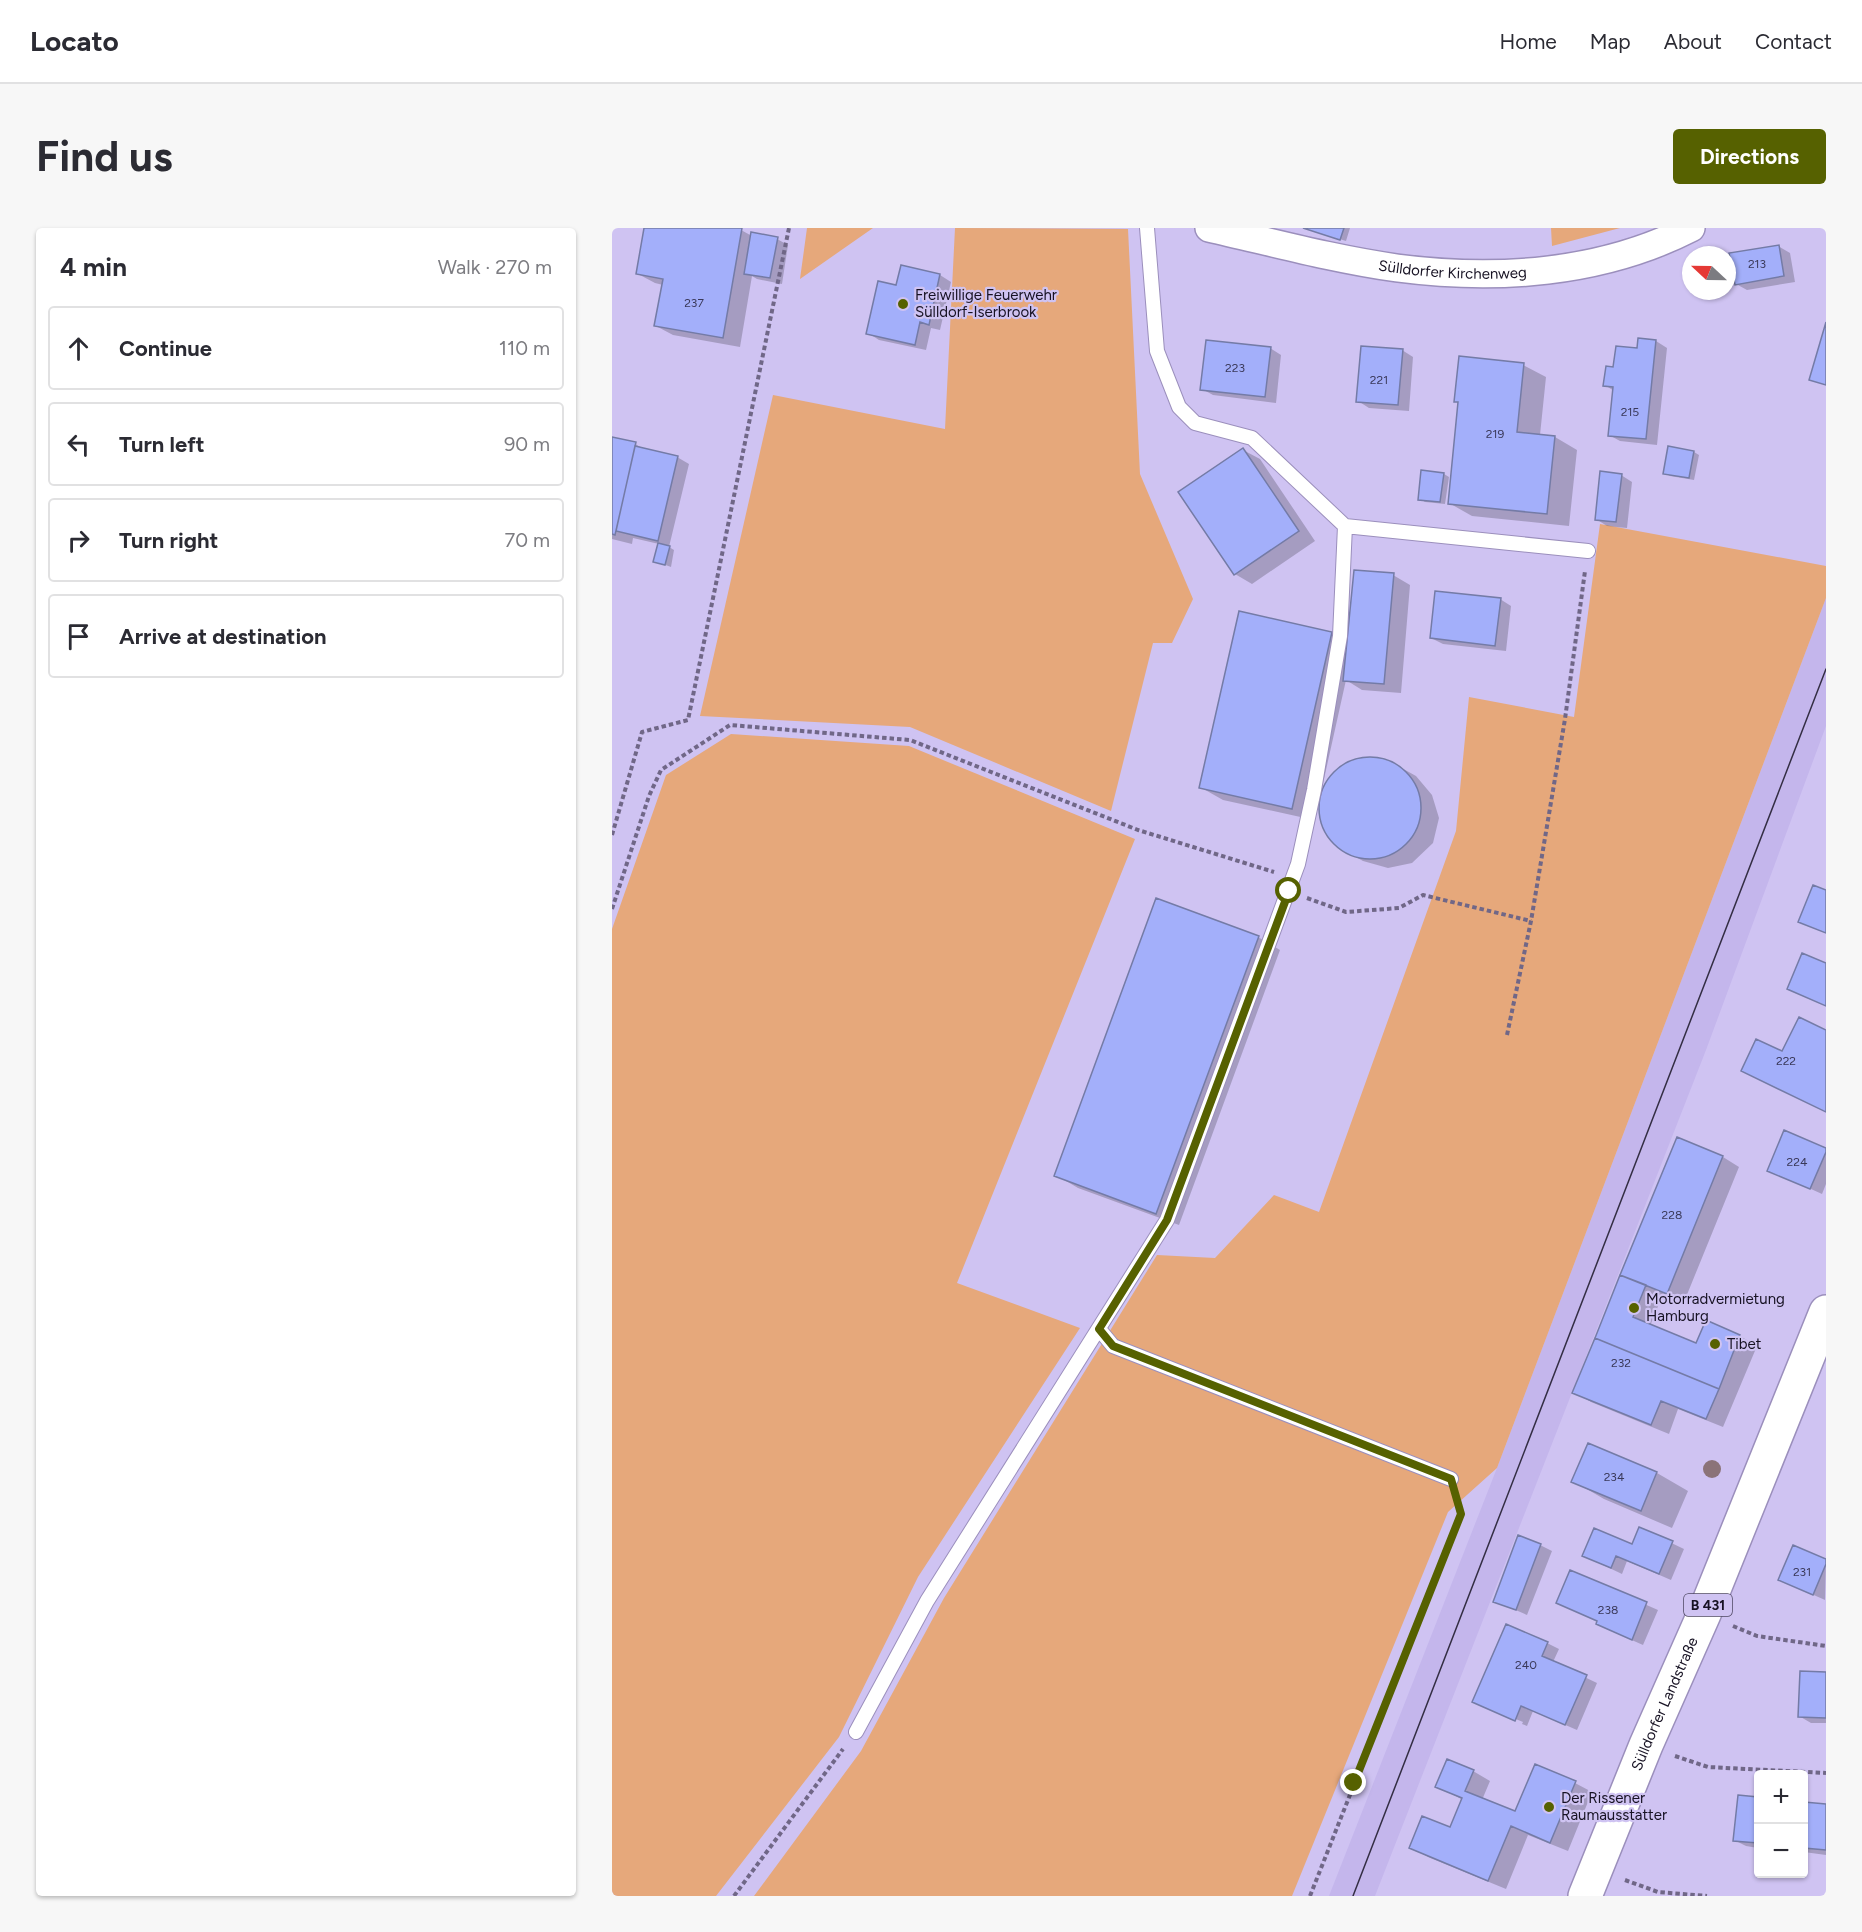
<!DOCTYPE html>
<meta charset="utf-8">
<style>
body{margin:0;font-family:Figtree,sans-serif;background:#f7f7f7;color:#2b2b33}
.controls{position:absolute;right:18px;bottom:18px;display:grid;overflow:hidden;border-radius:6px;box-shadow:0 2px 4px #0004}
.controls button{width:54px;height:54px;display:grid;place-items:center;padding:0;border:0;border-bottom:2px solid #e1e1e2;background:#fff;color:#2b2b33;font:30px sans-serif}
.compass{position:absolute;left:1070px;top:18px;width:54px;height:54px;border-radius:50%;background:#fff;box-shadow:0 2px 4px #0004;rotate:292deg}
.stop{position:absolute;width:18px;height:18px;margin:-14px;border:4px solid #566100;border-radius:50%;background:#fff}
.stop.end{background:#566100;border-color:#fff;box-shadow:0 2px 6px #0008}
.list{margin:0;padding:0;list-style:none}
h2{display:flex;justify-content:space-between;align-items:center;height:78px;margin:0;padding:0 24px;font-size:26px}
h2 small{font-size:20px;font-weight:400;color:#7c7c81}
.list li{display:grid;grid-template-columns:39px 1fr auto;gap:18px;align-items:center;box-sizing:border-box;height:84px;margin:0 12px 12px;padding:0 12px;border:2px solid #e1e1e2;border-radius:6px}
.list b{display:block;font-size:22px;white-space:nowrap}
.list em{font-size:20px;font-style:normal;color:#7c7c81}
.icon{flex:none;width:33px;height:33px;fill:none;stroke:currentColor;stroke-width:2;stroke-linecap:round;stroke-linejoin:round}
.map{position:relative;flex:none;width:1214px;height:1668px;overflow:hidden;border-radius:6px}
header{display:flex;align-items:center;gap:36px;box-sizing:border-box;height:84px;padding:0 30px;background:#fff;border-bottom:2px solid #e1e1e2}
header strong{font-size:28px}
nav{display:flex;gap:33px;margin-inline-start:auto;font-size:21px}
.intro{display:flex;align-items:center;justify-content:space-between;box-sizing:border-box;height:144px;padding:0 36px}
h1{margin:0;font-size:42px}
.button{padding:15px 27px;border-radius:6px;background:#566100;color:#fff;font-size:21px;font-weight:700}
main{display:flex;gap:36px;padding:0 36px}
aside{flex:1;background:#fff;border-radius:6px;box-shadow:0 2px 4px #0004}
.map>svg:first-child{display:block}
</style>
<header>
<strong>Locato</strong>
<nav><a>Home</a><a>Map</a><a>About</a><a>Contact</a></nav>
</header>
<div class="intro"><h1>Find us</h1><a class="button">Directions</a></div>
<main>
<aside>
<h2>4 min<small>Walk · 270 m</small></h2>
<ul class="list">
<li><svg class="icon" aria-label="ahead" viewBox="0 0 24 24"><path d="M12 20V5M6 11l6-6 6 6"/></svg><div><b>Continue</b></div><em>110 m</em></li>
<li><svg class="icon" aria-label="left" viewBox="0 0 24 24"><path d="M17 20v-9H6M10 6l-5 5 5 5"/></svg><div><b>Turn left</b></div><em>90 m</em></li>
<li><svg class="icon" aria-label="right" viewBox="0 0 24 24"><path d="M7 20v-9h11M14 6l5 5-5 5"/></svg><div><b>Turn right</b></div><em>70 m</em></li>
<li><svg class="icon" aria-label="arrive" viewBox="0 0 24 24"><path d="M6 21V4h12l-3 4 3 4H6"/></svg><div><b>Arrive at destination</b></div></li>
</ul>
</aside>
<div class="map">
<svg width="1214" height="1668" viewBox="0 0 1214 1668">
<rect width="100%" height="100%" fill="#cfc3f2"/>
<path fill="#c4b6ec" d="M1214,370V498L1094,822L763,1668H717L885,1240Z"/>
<path fill="#e6a87b" d="M195,0H261L188,51Z
M343,0L516,1L528,246L581,371L560,415H541L499,583L298,499L88,488L161,167L333,201Z
M939,0H1008L940,18Z
M988,296L1214,338V370L885,1240L836,1284L680,1668H142L249,1523L332,1370L545,1027L603,1030L662,967L707,984L844,603L857,469L962,489Z
M119,506L297,518L523,611L345,1055L468,1100L306,1349L227,1509L104,1668H0V701L54,547Z"/>
<path fill="#0003" d="M34,0H119L129,2L140,8L165,11L176,17L170,56L145,51L140,48L128,119L61,107L44,98L51,57L43,55L26,46Z
M691,0H738L734,13Z
M1166,18L1178,25L1183,54L1135,62L1124,56Z
M328,47L339,54L328,102L319,100L314,122L267,112L256,105L285,59Z
M1044,113L1055,120L1045,217L1008,213L997,207L1002,163L993,157L1003,140L1026,122Z
M658,120L669,127L664,175L601,167L590,161Z
M790,122L801,129L797,183L757,180L746,173Z
M911,137L934,149L928,207L943,209L965,222L957,298L860,288L837,275L847,175L844,173Z
M0,211L23,216L34,222L65,229L77,236L57,319L62,322L59,339L43,333L47,316L21,310L20,316L0,311Z
M631,222L648,231L703,313L640,356L623,346Z
M1082,224L1087,227L1082,252L1058,248L1053,245Z
M832,246L837,249L833,276L813,274L808,271Z
M1009,247L1020,254L1015,300L995,298L984,291Z
M781,347L798,357L789,465L750,462L734,452L708,569L710,570L714,556L734,536L760,530L786,538L804,548L820,567L827,590L821,615L800,635L776,640L751,633L733,623L714,604L706,576L702,592L611,572L588,559L720,405L736,415Z
M888,371L899,378L894,423L831,416L819,410Z
M646,709L668,722L567,997L466,960L444,947Z
M1065,911L1111,929L1127,939L1072,1074L1051,1066L1038,1098L1085,1117L1094,1094L1128,1108L1145,1118L1111,1199L1066,1181L1057,1206L979,1174L962,1164Z
M1214,922V956L1210,966L1157,942Z
M977,1217L1045,1245L1076,1263L1060,1300L992,1271L961,1253Z
M1028,1300L1072,1321L1059,1352L1015,1333L1010,1346L972,1328L1021,1318Z
M928,1317L940,1323L915,1387L883,1373Z
M1214,1332L1213,1372L1168,1352Z
M959,1344L1046,1382L1031,1417L997,1402L986,1396L987,1393L946,1374Z
M935,1415L947,1421L941,1434L985,1455L965,1502L921,1483L915,1498L910,1496L911,1494L872,1478V1479L862,1474Z
M1214,1445V1495H1199L1187,1488Z
M861,1543L878,1553L870,1572L904,1585L963,1555L980,1564L956,1623L916,1607L894,1661L816,1629L799,1619L839,1601L851,1572L825,1558Z
M1127,1569L1146,1571V1620L1134,1618L1122,1612Z
M1192,1575L1214,1578V1627L1192,1624Z"/>
<path fill="#a3affa" stroke="#747ba6" stroke-width="1.5" d="M32,0H130L111,110L42,98L51,51L24,46Z
M691,0H732L728,12Z
M139,4L166,9L158,50L132,46Z
M1167,17L1172,48L1123,57L1117,25Z
M289,37L328,46L317,97L308,94L303,117L254,106L266,53L284,57Z
M1214,94V157L1197,152Z
M1026,110L1044,112L1034,211L996,208L1001,159L991,158L994,138L1001,139L1004,118L1025,120Z
M594,112L659,119L653,169L588,162Z
M749,118L791,121L786,177L744,174Z
M847,128L912,135L905,204L943,208L935,286L836,276L846,174H842Z
M0,209L24,214L3,307L0,306Z
M23,218L66,228L46,313L4,303Z
M1056,218L1082,223L1077,250L1051,246Z
M631,220L687,303L622,347L566,264Z
M809,242L832,245L828,274L806,272Z
M988,243L1010,246L1004,294L983,292Z
M46,315L58,318L53,337L41,334Z
M742,342L782,345L772,456L731,453Z
M823,363L889,370L883,418L818,410Z
M627,383L720,404L680,581L587,560Z
M707 580a51 51 0 1 1 102 0a51 51 0 1 1-102 0Z
M1201,657L1214,662V705L1186,694Z
M544,670L647,708L544,986L442,948Z
M1190,725L1214,735V778L1175,761Z
M1187,789L1214,802V884L1129,843L1144,811L1170,823Z
M1172,902L1214,920V924L1198,961L1155,943Z
M1065,909L1111,928L1055,1066L1008,1047Z
M1008,1047L1034,1057L1021,1089L1084,1115L1094,1092L1128,1107L1107,1161L983,1110Z
M983,1110L1107,1161L1094,1191L1049,1173L1039,1197L960,1165Z
M976,1215L1045,1244L1029,1283L959,1254Z
M1027,1299L1061,1313L1047,1346L1004,1328L999,1340L970,1328L982,1300L1020,1316Z
M906,1307L929,1316L904,1382L881,1374Z
M1181,1317L1214,1331V1336L1201,1367L1166,1352Z
M958,1342L1035,1374L1020,1412L984,1396L985,1393L944,1375Z
M894,1396L936,1414L930,1428L975,1447L953,1497L909,1478L903,1493L860,1474Z
M1188,1443L1214,1444V1490L1186,1489Z
M835,1531L862,1542L853,1563L903,1583L923,1536L964,1553L938,1615L899,1598L876,1653L797,1620L810,1588L838,1599L850,1570L823,1559Z
M1126,1567L1146,1569V1615L1121,1613Z
M1192,1574L1214,1576V1622L1192,1620Z"/>
<g fill="none" stroke-linecap="round" stroke-linejoin="round">
<g stroke="#9b8fbc" stroke-width="16">
<path id="lane" d="M535,0L545,123L567,179L583,195L640,210L733,298L976,323
M487,1101L501,1118L839,1251
M244,1504L315,1373L555,992L686,636L702,562L728,408L733,298"/>
</g>
<g stroke="#9b8fbc" stroke-width="30">
<g id="street">
<path id="s1" d="M597,0C659,14 721,31 785,40C884,53 989,46 1079,0"/>
</g>
</g>
<g stroke="#9b8fbc" stroke-width="36">
<g id="primary">
<path id="s2" d="M973,1668L1034,1517L1092,1386L1214,1084"/>
</g>
</g>
<path stroke="#706787" stroke-width="4" stroke-dasharray="4.5 3" stroke-linecap="butt" d="M0,607L30,504L76,492L177,0
M695,670L734,684L787,680L811,667L919,693
M0,681L37,568L49,542L118,497L298,512L526,602L662,644
M895,807L919,693L953,491L973,343
M1121,1398L1145,1408L1214,1418
M1063,1528L1096,1539L1214,1545
M1013,1652L1046,1664L1095,1668
M122,1668L231,1521
M698,1668L849,1286L844,1269"/>
<use href="#lane" stroke="#fff" stroke-width="14"/>
<use href="#street" stroke="#fff" stroke-width="27"/>
<use href="#primary" stroke="#fff" stroke-width="33"/>
<path stroke="#342e44" stroke-width="1.5" d="M741,1668L1214,441"/>
</g>
<circle fill="#8b7378" cx="1100" cy="1241" r="9"/>
<g fill="none" stroke-linecap="round" stroke-linejoin="round">
<path stroke="#566100" stroke-width="8" d="M677,663L555,992L487,1101L501,1118L839,1251L849,1286L742,1555"/>
</g>
<g fill="#566100" stroke="#cfc3f2" stroke-width="2">
<circle cx="291" cy="76" r="6"/>
<circle cx="1022" cy="1080" r="6"/>
<circle cx="1103" cy="1116" r="6"/>
<circle cx="937" cy="1579" r="6"/>
</g>
<g text-anchor="middle" dominant-baseline="central" stroke-width="4.5" stroke-linejoin="round" paint-order="stroke">
<g font-size="12" fill="#3a3959">
<text x="1145" y="36">213</text>
<text x="82" y="75">237</text>
<text x="623" y="140">223</text>
<text x="767" y="152">221</text>
<text x="1018" y="184">215</text>
<text x="883" y="206">219</text>
<text x="1174" y="833">222</text>
<text x="1185" y="934">224</text>
<text x="1060" y="987">228</text>
<text x="1009" y="1135">232</text>
<text x="1002" y="1249">234</text>
<text x="1190" y="1344">231</text>
<text x="996" y="1382">238</text>
<text x="914" y="1437">240</text>
</g>
<rect fill="#cfc3f2" stroke="#4e4761" stroke-width="1.5" x="1072" y="1366" width="48" height="22" rx="4.5"/>
<g font-size="14" font-weight="bold" fill="#171223">
<text x="1096" y="1377">B 431</text>
</g>
<g font-size="15" fill="#171223" stroke="#cfc3f2">
<text stroke="none"><textPath href="#s1" startOffset="248">Sülldorfer Kirchenweg</textPath></text>
<text stroke="none"><textPath href="#s2" startOffset="208">Sülldorfer Landstraße</textPath></text>
</g>
<g font-size="15" fill="#171223" stroke="#cfc3f2" text-anchor="start">
<text x="303" y="67">Freiwillige Feuerwehr<tspan x="303" dy="17">Sülldorf-Iserbrook</tspan></text>
<text x="1034" y="1071">Motorradvermietung<tspan x="1034" dy="17">Hamburg</tspan></text>
<text x="1115" y="1116">Tibet</text>
<text x="949" y="1570">Der Rissener<tspan x="949" dy="17">Raumausstatter</tspan></text>
</g>
</g>
</svg>
<div class="controls">
<button>+</button>
<button>−</button>
</div>
<svg class="compass" viewBox="-18 -18 36 36"><path d="M0-13l5 13h-10z" fill="#e53935"/><path d="M0 13l5-13h-10z" fill="#7c7c81"/></svg>
<div class="stop" style="left:677px;top:663px"></div>
<div class="stop end" style="left:742px;top:1555px"></div>
</div>
</main>
